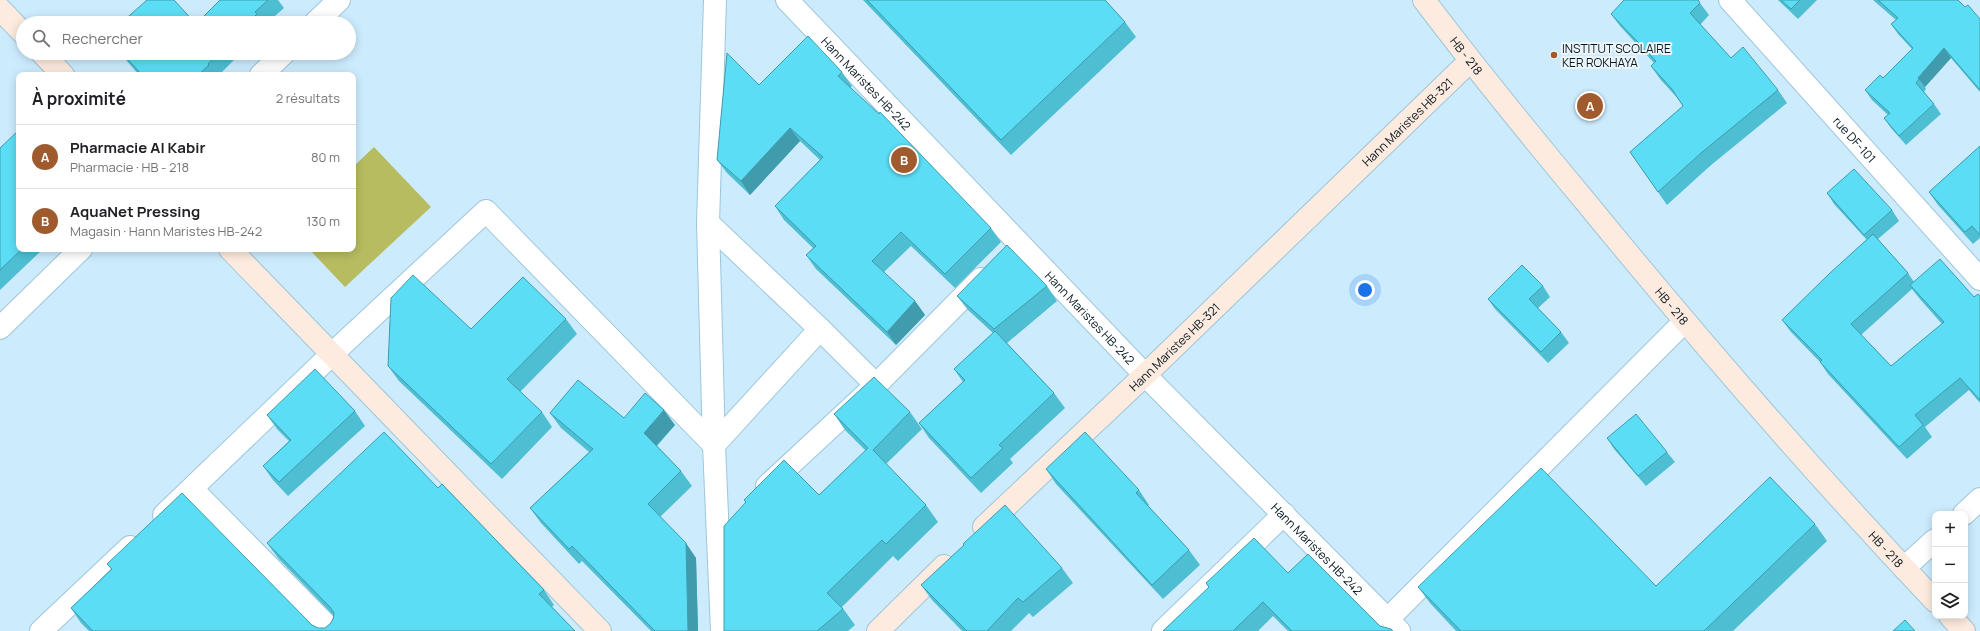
<!DOCTYPE html>
<html lang="fr">
<meta charset="utf-8">
<style>
body{margin:0;font-family:Manrope,sans-serif;background:#f6f6f6;color:#202124}
.controls{position:absolute;right:12px;bottom:12px;display:grid;overflow:hidden;border-radius:8px;box-shadow:0 2px 10px #0003}
.controls button{width:36px;height:36px;display:grid;place-items:center;padding:0;border:0;border-bottom:1px solid #e0e0e0;background:#fff;color:#202124;font:20px sans-serif}
.you{position:absolute;left:1365px;top:290px;width:14px;height:14px;margin:-10px;border:3px solid #fff;border-radius:50%;background:#1a73e8;box-shadow:0 0 0 6px #1a73e833}
.badge{display:grid;place-items:center;width:26px;height:26px;border-radius:50%;background:#9f5a2e;color:#fff;font-size:13px;font-weight:700}
.pin{position:absolute;translate:-50% -50%;border:2px solid #fff;box-shadow:0 1px 4px #0006}
.list{margin:0;padding:0;list-style:none}
h2{display:flex;justify-content:space-between;align-items:center;height:52px;margin:0;padding:0 16px;font-size:17px}
h2 small{font-size:13px;font-weight:400;color:#757577}
.list li{display:grid;grid-template-columns:26px 1fr auto;gap:12px;align-items:center;box-sizing:border-box;height:64px;padding:0 16px;border-top:1px solid #e0e0e0}
.list b{display:block;font-size:15px;white-space:nowrap}
.list p{margin:0;font-size:13px;white-space:nowrap;color:#757577}
.list em{font-size:13px;font-style:normal;color:#757577}
.icon{flex:none;width:22px;height:22px;fill:none;stroke:currentColor;stroke-width:2;stroke-linecap:round;stroke-linejoin:round}
.map{position:relative;flex:none;width:1980px;height:631px;overflow:hidden}
.search{position:absolute;background:#fff;box-shadow:0 2px 10px #0003;left:16px;top:16px;width:340px;height:44px;display:flex;align-items:center;gap:10px;box-sizing:border-box;padding:0 14px;border-radius:22px;color:#757577;font-size:15px}
.panel{position:absolute;background:#fff;box-shadow:0 2px 10px #0003;left:16px;top:72px;width:340px;height:180px;border-radius:8px}
.map>svg:first-child{display:block}
</style>
<div class="map">
<svg width="1980" height="631" viewBox="0 0 1980 631">
<rect width="100%" height="100%" fill="#ccecfe"/>
<path fill="#b7bc61" d="M374,147L431,207L345,287L309,249H353V167Z"/>
<g fill="none" stroke-linecap="round" stroke-linejoin="round">
<g stroke="#9ec6db" stroke-width="24">
<g id="street">
<path d="M715,0L708,223L714,445L722,631"/>
<path id="s1" d="M787,0L1145,375L1399,631"/>
<path id="s2" d="M1730,0L1980,279"/>
<path d="M315,23L339,0"/>
<path d="M261,75L284,53"/>
<path d="M708,223L820,329L876,385"/>
<path d="M0,328L81,249"/>
<path d="M767,486L876,385L981,279"/>
<path d="M192,489L332,631"/>
<path d="M1964,514L1980,499"/>
<path d="M164,515L332,354L486,211L714,445L820,329"/>
<path d="M1904,568L1935,540"/>
<path d="M1388,619L1684,322"/>
<path d="M41,631L130,547"/>
<path d="M1163,631L1284,514"/>
</g>
</g>
<g stroke="#9ec6db" stroke-width="24">
<g id="secondary">
<path id="s3" d="M1424,0C1476,69 1530,135 1585,201C1697,338 1813,472 1935,601"/>
<path d="M0,9L23,33"/>
<path d="M42,53L63,75"/>
<path d="M230,249L600,631"/>
<path id="s4" d="M984,527L1145,375L1470,61"/>
<path d="M1950,616L1964,631"/>
<path d="M878,631L944,566"/>
</g>
</g>
<use href="#street" stroke="#fff" stroke-width="22"/>
<use href="#secondary" stroke="#feebdf" stroke-width="22"/>
</g>
<path fill="#4ebfd3" fill-rule="evenodd" d="M220,0H278L284,8L267,23H197Z
M863,0H1105L1125,22L1136,37L1011,155Z
M1778,0H1817L1798,19Z
M1873,0H1958L1965,7L1980,19V92L1951,58L1925,87L1926,89L1924,92L1934,104L1941,114L1906,145L1891,128L1884,118L1888,115L1872,100L1865,90L1883,78L1912,49L1898,34L1891,24L1896,20Z
M1700,3L1709,15L1700,25L1731,58L1778,90L1787,103L1710,166L1667,205L1630,152L1683,106L1680,101L1660,79L1651,66L1654,63L1620,26L1611,14Z
M120,53H241L219,75H139Z
M842,72L852,86L850,88L991,228L1001,242L955,288L911,246L884,272L915,301L925,315L896,345L816,269L806,255L813,248L784,220L775,206L820,160L800,141L750,195L727,173L717,160L759,85Z
M1980,146V238L1973,244L1938,205L1929,192Z
M0,148L19,249H43L0,290Z
M1827,193L1892,210L1899,221L1878,239L1908,273L1914,282L1974,297L1980,296V403L1969,390L1925,427L1932,437L1907,459L1828,374L1820,362L1791,332L1782,320L1867,240L1834,204ZM1912,289L1919,298L1942,324L1891,366L1861,335Z
M1047,286L1057,301L1007,343L1054,393L1065,408L1010,459L1013,463L981,493L929,438L919,423L963,382L954,369L993,333L968,310L957,296Z
M1543,286L1550,297L1538,308L1561,332L1569,343L1548,363L1495,309L1488,299Z
M566,319L577,334L520,392L542,412L552,427L502,479L399,381L388,366L471,329Z
M355,411L365,426L288,496L273,480L263,466L289,441L277,429L267,415Z
M910,412L922,429L886,464L926,505L938,522L898,561L893,556L842,607L855,625L848,631H724L746,503L744,500L819,495L866,451L845,430L834,414Z
M550,413L624,418L675,425L657,446L681,471L692,486L660,517L696,558L698,631H651L582,561L579,564L541,523L530,508L589,452L561,428Z
M1607,438L1667,452L1675,462L1646,486L1614,449Z
M1046,469L1139,490L1149,505L1148,506L1189,550L1200,565L1163,599L1056,484Z
M438,488L544,590L554,605L552,607L575,631H89L81,623L71,608L111,569L107,564L312,625L318,628H325L330,624L333,619V615L278,558L267,543Z
M1815,524L1827,541L1733,631H1456L1430,603L1418,587L1656,586Z
M1062,568L1073,583L1033,617L1029,613L1011,631H962L932,600L921,585Z
M1288,573L1380,626L1393,631H1288L1273,616L1258,631H1163L1209,587L1206,583Z"/>
<path fill="#409bac" d="M1944,48L1951,58L1925,87L1918,78Z
M790,128L800,141L750,195L741,181Z
M915,301L925,315L896,345L887,332Z
M664,410L675,425L654,448L644,433Z
M686,543L696,558L698,631H688Z"/>
<path fill="#5bdef5" stroke="#409bac" d="M147,0H174L195,23H121Z
M220,0H268L255,12L257,14L248,23H197Z
M867,0H1105L1125,22L1001,140Z
M1624,0H1698L1700,3L1690,13L1731,58L1743,47L1778,90L1701,153L1658,192L1630,152L1683,106L1672,89L1651,66L1656,61L1611,14Z
M1781,0H1800L1791,9Z
M1878,0H1958L1965,7L1968,5L1980,19V90L1944,48L1918,78L1919,79L1916,83L1934,104L1899,136L1884,118L1890,113L1865,90L1880,75L1883,78L1913,48L1891,24L1898,18Z
M808,36L842,72L838,76L879,114L880,112L991,228L945,274L901,232L872,261L915,301L887,332L806,255L816,246L775,206L823,157L790,128L741,181L717,160L727,53L759,85Z
M122,53H218L208,64L209,65L198,75H142Z
M19,130V249H22L0,270V148Z
M1980,146V235L1972,226L1965,232L1929,192Z
M1854,169L1892,210L1864,235L1827,193Z
M1873,234L1908,273L1851,324L1891,366L1944,322L1910,285L1940,259L1974,297L1978,294L1980,296V400L1960,378L1915,415L1923,425L1899,447L1820,362L1822,360L1782,320L1830,273Z
M1007,245L1047,286L994,329L957,296Z
M1522,265L1543,286L1529,299L1561,332L1541,352L1488,299Z
M413,275L471,329L523,277L566,319L507,379L542,412L491,464L388,366L391,298Z
M995,331L1054,393L999,445L1003,448L971,478L919,423L965,380L954,369Z
M315,369L355,411L279,482L263,466L291,440L267,415Z
M874,377L910,412L873,450L926,505L886,544L882,540L827,593L843,609L817,631H724V526L746,502L744,500L784,460L819,495L868,448L834,414Z
M578,380L624,418L645,393L664,410L644,433L681,471L648,504L686,543L688,631H655L572,546L569,549L530,508L593,449L550,413Z
M1636,414L1667,452L1638,476L1607,438Z
M384,432L438,488L442,484L544,590L539,594L575,631H93L71,608L112,569L107,564L182,493L312,625L318,628H325L330,624L333,619L334,613L330,607L267,543Z
M1085,432L1139,490L1136,493L1189,550L1152,585L1046,469Z
M1541,468L1656,586L1770,477L1815,524L1704,631H1461L1418,587Z
M1005,505L1062,568L1023,602L1018,598L987,631H967L921,585L964,545L963,544Z
M1254,538L1288,573L1308,554L1380,626L1391,629L1393,631H1292L1263,602L1233,631H1163L1209,587L1206,583Z
M1905,620L1915,631H1893Z"/>
<circle fill="#9f5a2e" stroke="#edf5fa" stroke-width="1.5" cx="1554" cy="55" r="4"/>
<g text-anchor="middle" dominant-baseline="central" stroke-width="4" stroke-linejoin="round" paint-order="stroke">
<g font-size="12" fill="#07171e" stroke="#edf5fa" text-anchor="start">
<text x="1562" y="48">INSTITUT SCOLAIRE<tspan x="1562" dy="14">KER ROKHAYA</tspan></text>
</g>
<g font-size="12" fill="#07171e" stroke="#edf5fa">
<text stroke="none"><textPath href="#s3" startOffset="70">HB - 218</textPath></text>
<text stroke="none"><textPath href="#s1" startOffset="115">Hann Maristes HB-242</textPath></text>
<text stroke="none"><textPath href="#s4" startOffset="586">Hann Maristes HB-321</textPath></text>
<text stroke="none"><textPath href="#s2" startOffset="187">rue DF-101</textPath></text>
<text stroke="none"><textPath href="#s3" startOffset="394">HB - 218</textPath></text>
<text stroke="none"><textPath href="#s1" startOffset="439">Hann Maristes HB-242</textPath></text>
<text stroke="none"><textPath href="#s4" startOffset="262">Hann Maristes HB-321</textPath></text>
<text stroke="none"><textPath href="#s1" startOffset="763">Hann Maristes HB-242</textPath></text>
<text stroke="none"><textPath href="#s3" startOffset="718">HB - 218</textPath></text>
</g>
</g>
</svg>
<div class="controls">
<button>+</button>
<button>−</button>
<button><svg class="icon" aria-label="layers" viewBox="0 0 24 24"><path d="M12 4l9 5-9 5-9-5zM3 14l9 5 9-5"/></svg></button>
</div>
<div class="you"></div>
<div class="pin badge" style="left:1590px;top:106px">A</div>
<div class="pin badge" style="left:904px;top:160px">B</div>
<div class="search"><svg class="icon" aria-label="search" viewBox="0 0 24 24"><circle cx="10" cy="10" r="6"/><path d="M15 15l6 6"/></svg>Rechercher</div>
<section class="panel">
<h2>À proximité<small>2 résultats</small></h2>
<ul class="list">
<li><span class="badge">A</span><div><b>Pharmacie Al Kabir</b><p>Pharmacie · HB - 218</p></div><em>80 m</em></li>
<li><span class="badge">B</span><div><b>AquaNet Pressing</b><p>Magasin · Hann Maristes HB-242</p></div><em>130 m</em></li>
</ul>
</section>
</div>
